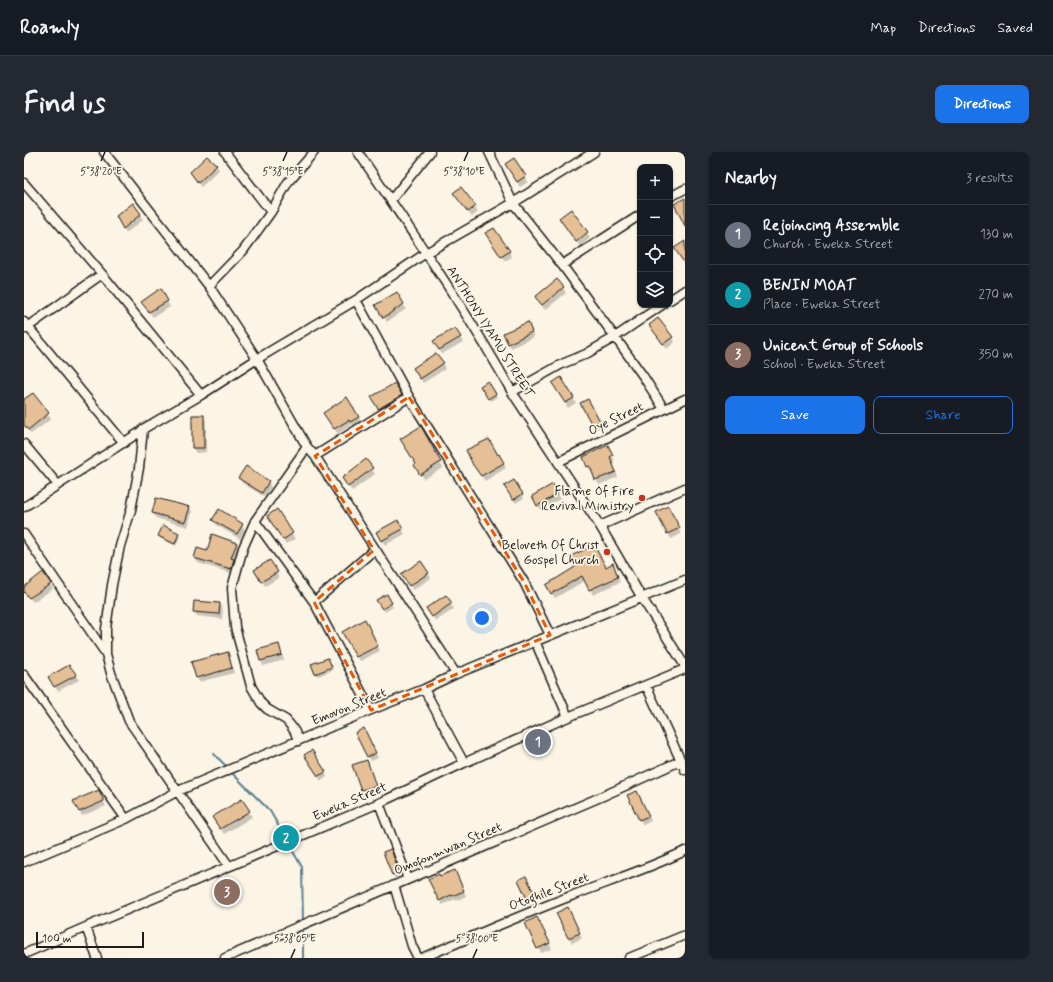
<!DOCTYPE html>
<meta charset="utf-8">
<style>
body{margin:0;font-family:Mynerve,sans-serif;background:#242831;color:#f1f3f6}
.controls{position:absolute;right:12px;top:12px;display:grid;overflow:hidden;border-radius:8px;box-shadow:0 1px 3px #0004}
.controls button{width:36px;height:36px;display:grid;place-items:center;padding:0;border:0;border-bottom:1px solid #363941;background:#171b24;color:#f1f3f6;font:20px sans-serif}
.scale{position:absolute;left:12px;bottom:10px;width:108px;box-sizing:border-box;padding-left:4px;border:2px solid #1c1c1c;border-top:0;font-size:11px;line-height:14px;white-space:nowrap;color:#1c1c1c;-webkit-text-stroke:3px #fcf5e5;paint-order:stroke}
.you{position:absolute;left:458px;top:466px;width:14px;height:14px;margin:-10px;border:3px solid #fff;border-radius:50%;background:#1a73e8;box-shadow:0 0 0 6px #1a73e833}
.badge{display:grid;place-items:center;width:26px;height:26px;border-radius:50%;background:#1a73e8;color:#fff;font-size:13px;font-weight:700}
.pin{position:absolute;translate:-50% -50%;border:2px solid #fff;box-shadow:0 1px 4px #0006}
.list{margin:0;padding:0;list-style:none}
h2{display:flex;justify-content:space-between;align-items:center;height:52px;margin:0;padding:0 16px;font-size:17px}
h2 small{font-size:13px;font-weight:400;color:#9ea1a6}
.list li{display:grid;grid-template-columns:26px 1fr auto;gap:12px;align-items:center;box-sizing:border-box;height:60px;padding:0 16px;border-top:1px solid #363941}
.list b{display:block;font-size:15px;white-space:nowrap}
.list p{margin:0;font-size:13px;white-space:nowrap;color:#9ea1a6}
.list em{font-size:13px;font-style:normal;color:#9ea1a6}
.actions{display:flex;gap:8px;padding:12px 16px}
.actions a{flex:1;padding:9px 0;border:1px solid #1a73e8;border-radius:8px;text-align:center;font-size:14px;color:#1a73e8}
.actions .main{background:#1a73e8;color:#fff}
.icon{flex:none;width:22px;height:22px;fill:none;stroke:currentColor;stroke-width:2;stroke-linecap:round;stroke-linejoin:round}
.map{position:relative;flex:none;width:661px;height:806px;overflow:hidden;border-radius:8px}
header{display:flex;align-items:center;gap:24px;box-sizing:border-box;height:56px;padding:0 20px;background:#171b24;border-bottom:1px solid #363941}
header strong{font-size:19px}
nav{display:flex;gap:22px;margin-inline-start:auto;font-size:14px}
.intro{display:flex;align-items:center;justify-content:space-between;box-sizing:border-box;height:96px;padding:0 24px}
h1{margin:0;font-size:28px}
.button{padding:10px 18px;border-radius:8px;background:#1a73e8;color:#fff;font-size:14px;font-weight:700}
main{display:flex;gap:24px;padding:0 24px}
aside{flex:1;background:#171b24;border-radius:8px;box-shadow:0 1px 3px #0004}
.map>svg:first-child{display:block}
</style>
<header>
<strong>Roamly</strong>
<nav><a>Map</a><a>Directions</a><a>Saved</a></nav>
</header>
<div class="intro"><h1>Find us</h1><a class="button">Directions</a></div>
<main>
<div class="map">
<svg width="661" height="806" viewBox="0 0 661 806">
<rect width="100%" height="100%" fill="#fcf5e5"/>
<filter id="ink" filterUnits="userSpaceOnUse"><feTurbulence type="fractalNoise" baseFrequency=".025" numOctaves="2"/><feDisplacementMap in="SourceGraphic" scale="8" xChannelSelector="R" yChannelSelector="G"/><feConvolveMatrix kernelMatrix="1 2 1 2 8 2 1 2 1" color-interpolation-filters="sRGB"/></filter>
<g filter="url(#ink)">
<path fill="#0003" d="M183,5L193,14L195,18L177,35L170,25Z
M490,7L504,30L496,35L485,17Z
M436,36L454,60L448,65L430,41Z
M109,52L119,68L102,81L93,65Z
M539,71L563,81L566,86L556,95Z
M466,86L485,100L488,105L481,109Z
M539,136L542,141L521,158L512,145Z
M137,138L146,155L129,165L121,155Z
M379,152L382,157L363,170L352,154Z
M626,173L648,186L651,190L643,197Z
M506,176L510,185L487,196L485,191Z
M431,177L439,190L418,202L410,190Z
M419,212L421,217L399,231L391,216Z
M464,231L473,245L467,249L457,235Z
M371,233L379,248L357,261L348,246Z
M532,236L549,246L552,251L544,256Z
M9,242L27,267L7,282L0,273V248Z
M322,246L337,270L330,275L328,272L314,282L303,266Z
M564,248L578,274L571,278L557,252Z
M179,264L182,269V300L172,301L169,296Z
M396,276L419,316L400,327L392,314L393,313Z
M586,300L591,309L588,310L594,325L575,333L569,319L567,320L560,306Z
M475,304L482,316L461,329L453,318Z
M342,309L351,322L328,339L322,331Z
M222,315L244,330L247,335L241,345L218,331L215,326Z
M490,329L500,346L492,351L481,334Z
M529,334L536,347L517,358L509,345Z
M165,355L168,360L164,375L132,366L129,361Z
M633,360H647L657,382L647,387Z
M190,368L218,373L221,378L216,387L192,373Z
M247,369L268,382L271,387L262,392Z
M373,370L381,382L361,393L354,381Z
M155,382L156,385L152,394L137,387L135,384Z
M212,391L215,396L210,409L212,413L210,422L174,411L171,406L183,400Z
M246,410L255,426L241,434L232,418Z
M397,410L407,426L389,438L381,427Z
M582,416L591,417L596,430L569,443L562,428L531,446L523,433Z
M19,421L29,437L9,450L2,442L0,437Z
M362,443L369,455L361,460L354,448Z
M421,444L430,457L412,469L406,461Z
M196,452L199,457L198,467L173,464L170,459Z
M343,473L356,499L336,509L320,480Z
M255,493L260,508L239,514L237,509Z
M203,501L206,506L210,521L175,530L173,525Z
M305,510L309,518L294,524L292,521Z
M52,523L55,528L34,539L28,531Z
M342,582L354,606L347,609L344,604Z
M284,608L301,620L303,625L297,629Z
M342,609L354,639L341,643L330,614Z
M77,644L82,654L58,664L51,650Z
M604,644L615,645L627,669L619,673Z
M218,648L228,665L200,682L190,665Z
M369,703L377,725L371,727L369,722Z
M431,719L442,744L431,749V747L418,753L416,748V725Z
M503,728L513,748L507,751L505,748Z
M534,761L546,762L558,786L548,791Z
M503,771H516L528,797L517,801Z"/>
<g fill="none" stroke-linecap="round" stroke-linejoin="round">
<path stroke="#5c8095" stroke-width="2" d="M190,602L203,615
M207,620L246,659L262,687
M264,691L278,715L279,771
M279,775V806"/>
</g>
<path fill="#e5bf96" stroke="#1c1c1c" d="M183,4L193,13L174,31L166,20Z
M490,6L502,24L493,30L481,12Z
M437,35L452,54L444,60L429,41Z
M661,46V74L650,52Z
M109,51L117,62L99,77L92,64Z
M547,57L564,80L552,90L535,66Z
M470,76L486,99L477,105L461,81Z
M661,89V112L650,96Z
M533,127L540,135L518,153L511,145Z
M137,136L144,149L125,160L117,150Z
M373,140L380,152L359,166L351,153Z
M634,166L649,185L639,192L625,173Z
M504,170L508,180L484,192L479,181Z
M431,176L437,185L415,198L409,189Z
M412,201L420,211L396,227L389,216Z
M537,225L550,246L541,251L528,231Z
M464,229L472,242L464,247L456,234Z
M371,231L378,243L354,257L347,245Z
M9,241L25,261L4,278L0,273V247Z
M323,245L335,265L326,270L325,268L310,277L299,261Z
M564,247L576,269L568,273L556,251Z
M168,263H180V296H168Z
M397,274L417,310L396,323L390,313L392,312L376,287Z
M465,287L474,303L475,302L480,311L457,324L449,313L442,298Z
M584,293L589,303L586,305L592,320L571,328L566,314L563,315L559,305Z
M342,307L349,316L324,335L318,326Z
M222,314L245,329L238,341L214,326Z
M490,328L499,342L489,348L480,334Z
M529,332L534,342L513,354L508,344Z
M132,346L166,355L161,370L128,361Z
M644,354L656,376L643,382L632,360Z
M195,357L219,372L213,382L188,368Z
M253,357L269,381L259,388L243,364Z
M374,368L379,377L357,389L352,380Z
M139,373L155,381L151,392L134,384Z
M188,382L213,391L207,406L210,407L207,417L170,406L173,396L183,399Z
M570,393L582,415L589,411L594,425L565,438L558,424L527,442L522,433L551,415L545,405Z
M246,408L254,420L237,430L230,418Z
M397,409L405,421L385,434L377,422Z
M19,420L27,432L5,446L0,440V435Z
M363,442L368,451L358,457L352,448Z
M422,443L428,451L408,465L402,456Z
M170,449L196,451L195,462L169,460Z
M341,467L354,494L332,505L318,480Z
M255,492L258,503L236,509L233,498Z
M204,500L208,516L172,526L167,510Z
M304,506L308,515L291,522L287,512Z
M45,513L53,523L30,535L24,525Z
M340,576L352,601L343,605L331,581Z
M288,598L302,620L294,624L280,603Z
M343,608L352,634L337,638L328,613Z
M75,638L80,649L55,660L49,649Z
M613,639L625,664L615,668L603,643Z
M218,647L226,659L196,677L188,665Z
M367,697L375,720L368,723L359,700Z
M431,718L440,739L428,744L427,743L415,749L404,727L415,722L416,724Z
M502,724L512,745L504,749L494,728Z
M544,755L556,781L544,786L532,761Z
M513,765L526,791L513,797L501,771Z"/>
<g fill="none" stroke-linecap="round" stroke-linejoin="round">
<g stroke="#1c1c1c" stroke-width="11">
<path id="minor" d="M80,0L185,134L233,207L283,295L291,304L432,522
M201,0L247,60
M334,0C387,79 442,157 488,240L576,374L618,446L661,514
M465,0L489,51L538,113L591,185L619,224L640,257
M0,31L78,122L177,243
M646,45L661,37
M367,48L406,0
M538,113L616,63
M185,134L219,99L247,60L264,30L290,0
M332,148L385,245L500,430L526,483
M646,148L661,138
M0,170L100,291
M1,177L78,122
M488,240L538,212L562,202L591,185L638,153
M119,277L115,316L107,358L96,394L88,433L82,477V502L87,521L105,569L205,714
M0,292L34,333
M291,304L385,245
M534,310L661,247
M0,355L116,280L119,277L177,243L233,207L332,148L402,101L489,51L570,0
M231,369L290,450L347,558
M576,374L661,336
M0,382L82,502
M290,450L350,398
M511,489L544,565
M0,523L102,667
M622,533L661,618
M400,537L440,611
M274,589L271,580L267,574L262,568L243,557L237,551L227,534L211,475L208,436L219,396L231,369L283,295
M355,651L384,727
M0,710L102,667L154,639L347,558L400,537L432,522L661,428
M370,733L388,794L394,806
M62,775L73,806
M0,802L62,775L355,651L440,611L544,565L661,517
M201,806L579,644L656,609
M398,806C447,785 497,763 547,744C586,729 624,717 661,699
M605,806L661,783"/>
</g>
<use href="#minor" stroke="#fcf5e5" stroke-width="8"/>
</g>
</g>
<path fill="none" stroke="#e8590c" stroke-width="3" stroke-dasharray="8 5" stroke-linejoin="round" d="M385,245L500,430L526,483L347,558L290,450L350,398L291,304Z"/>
<path fill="none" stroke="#1c1c1c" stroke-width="1.5" d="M77,9L81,0M259,9L263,0M440,9L444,0M267,806L271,797M449,806L453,797"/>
<g fill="#c8321e" stroke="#fcf5e5" stroke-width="1.5">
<circle cx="618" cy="346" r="4"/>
<circle cx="583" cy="400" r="4"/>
</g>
<g text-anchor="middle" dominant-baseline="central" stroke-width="3.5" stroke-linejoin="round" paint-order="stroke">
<g font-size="13" fill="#1c1c1c" stroke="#fcf5e5">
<text transform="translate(466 180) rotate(58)">ANTHONY IYAMU STREET</text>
<text transform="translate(592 267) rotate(-26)">Oye Street</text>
<text transform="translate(325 555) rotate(-22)">Emovon Street</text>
<text transform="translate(326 650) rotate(-23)">Eweka Street</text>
<text transform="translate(424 697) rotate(-23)">Omofonmwan Street</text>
<text transform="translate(525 740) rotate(-21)">Otoghile Street</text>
</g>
<g font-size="13" fill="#1c1c1c" stroke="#fcf5e5" text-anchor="end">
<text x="610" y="339">Flame Of Fire<tspan x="610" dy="15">Revival Ministry</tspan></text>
<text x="575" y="393">Beloveth Of Christ<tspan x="575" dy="15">Gospel Church</tspan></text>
</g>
</g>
<g font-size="10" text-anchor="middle" fill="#1c1c1c" stroke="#fcf5e5" stroke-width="3.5" stroke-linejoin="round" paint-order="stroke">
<text x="440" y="23">5°38'10"E</text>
<text x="77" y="23">5°38'20"E</text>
<text x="259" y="23">5°38'15"E</text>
<text x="271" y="790">5°38'05"E</text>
<text x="453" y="790">5°38'00"E</text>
</g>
</svg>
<div class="controls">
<button>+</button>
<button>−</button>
<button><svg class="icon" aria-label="locate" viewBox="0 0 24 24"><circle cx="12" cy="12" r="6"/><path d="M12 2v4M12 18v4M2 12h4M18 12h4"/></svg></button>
<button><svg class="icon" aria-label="layers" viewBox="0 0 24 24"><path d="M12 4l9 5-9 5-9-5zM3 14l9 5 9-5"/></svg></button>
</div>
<div class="scale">100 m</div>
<div class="you"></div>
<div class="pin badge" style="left:514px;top:590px;background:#6b7280">1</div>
<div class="pin badge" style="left:262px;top:686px;background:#0f9aa8">2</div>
<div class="pin badge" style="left:203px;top:740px;background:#8d6e63">3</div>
</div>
<aside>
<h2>Nearby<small>3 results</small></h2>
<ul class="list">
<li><span class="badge" style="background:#6b7280">1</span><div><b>Rejoincing Assemble</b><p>Church · Eweka Street</p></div><em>130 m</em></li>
<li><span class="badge" style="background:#0f9aa8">2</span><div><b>BENIN MOAT</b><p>Place · Eweka Street</p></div><em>270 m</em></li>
<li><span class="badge" style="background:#8d6e63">3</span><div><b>Unicent Group of Schools</b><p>School · Eweka Street</p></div><em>350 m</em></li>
</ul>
<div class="actions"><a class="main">Save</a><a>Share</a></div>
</aside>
</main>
